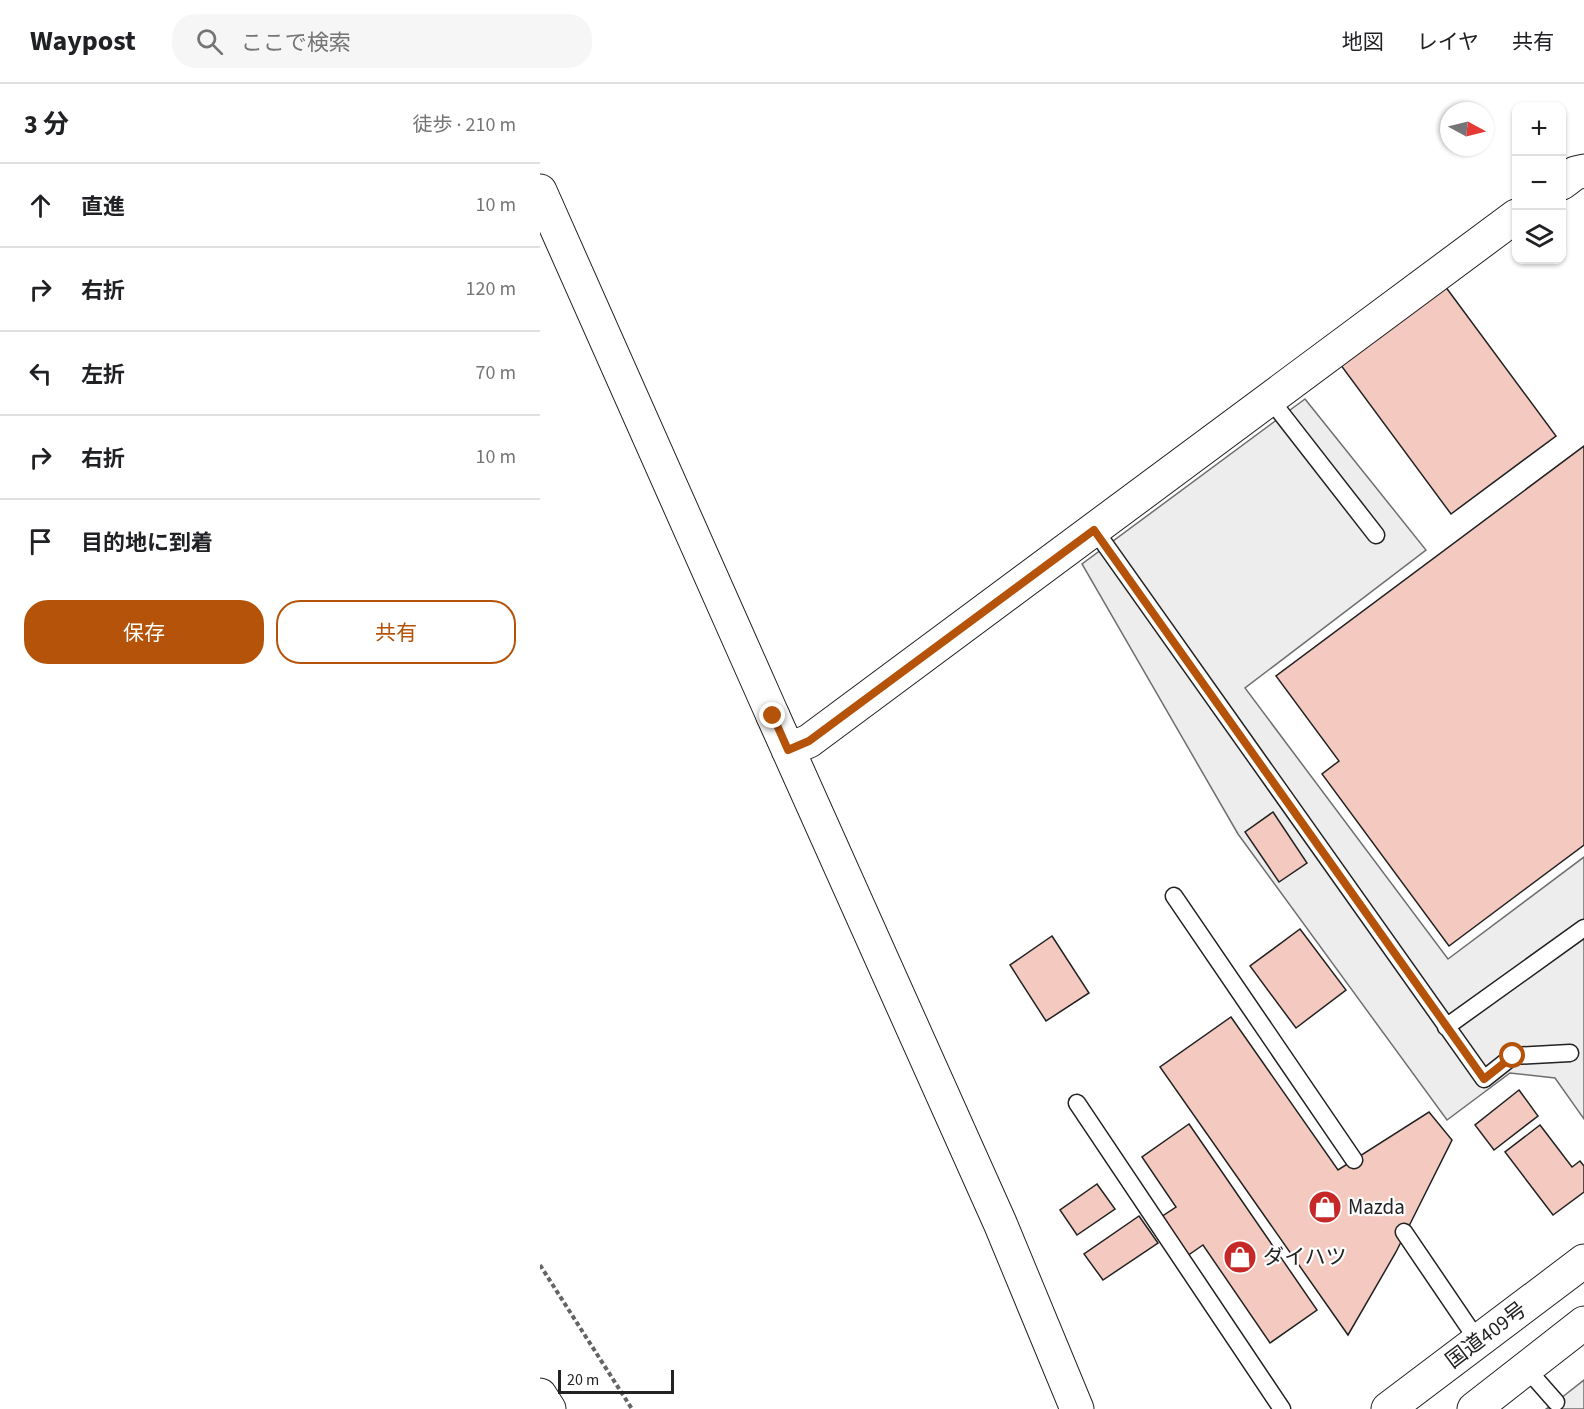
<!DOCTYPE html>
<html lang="ja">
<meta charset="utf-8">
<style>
body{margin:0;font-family:"Source Sans 3","Noto Sans JP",sans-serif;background:#f6f6f6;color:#202124}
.controls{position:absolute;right:18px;top:18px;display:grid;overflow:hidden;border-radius:12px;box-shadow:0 2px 4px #0004}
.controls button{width:54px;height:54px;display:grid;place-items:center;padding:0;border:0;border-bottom:2px solid #e0e0e0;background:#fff;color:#202124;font:30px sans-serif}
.compass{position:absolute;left:900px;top:18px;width:54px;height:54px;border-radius:50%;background:#fff;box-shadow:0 2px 4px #0004;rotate:97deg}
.scale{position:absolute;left:18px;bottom:15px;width:116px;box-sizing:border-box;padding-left:6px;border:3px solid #222;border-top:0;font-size:16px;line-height:21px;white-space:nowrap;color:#222;-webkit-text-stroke:4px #fff;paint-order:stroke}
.stop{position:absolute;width:18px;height:18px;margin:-14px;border:4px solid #b45309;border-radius:50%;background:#fff}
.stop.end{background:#b45309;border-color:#fff;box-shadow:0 2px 6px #0008}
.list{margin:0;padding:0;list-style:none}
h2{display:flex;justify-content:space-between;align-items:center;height:78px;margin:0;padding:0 24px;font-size:26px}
h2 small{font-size:20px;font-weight:400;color:#757577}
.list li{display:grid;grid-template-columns:39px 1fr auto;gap:18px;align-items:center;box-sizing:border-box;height:84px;padding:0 24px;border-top:2px solid #e0e0e0}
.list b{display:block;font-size:22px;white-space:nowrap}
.list em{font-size:20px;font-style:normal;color:#757577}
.actions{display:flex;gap:12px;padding:18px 24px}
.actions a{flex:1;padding:14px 0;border:2px solid #b45309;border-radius:24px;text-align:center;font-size:21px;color:#b45309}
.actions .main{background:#b45309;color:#fff}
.icon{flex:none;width:33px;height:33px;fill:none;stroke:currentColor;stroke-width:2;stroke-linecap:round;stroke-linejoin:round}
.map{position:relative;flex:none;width:1044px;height:1325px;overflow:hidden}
header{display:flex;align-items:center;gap:36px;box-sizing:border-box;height:84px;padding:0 30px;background:#fff;border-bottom:2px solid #e0e0e0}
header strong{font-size:28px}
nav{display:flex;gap:33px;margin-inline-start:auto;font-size:21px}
.search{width:420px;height:54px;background:#f6f6f6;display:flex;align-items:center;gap:15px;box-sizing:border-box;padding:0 21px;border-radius:24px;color:#757577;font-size:22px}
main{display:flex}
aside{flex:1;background:#fff}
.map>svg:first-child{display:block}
</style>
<header>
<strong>Waypost</strong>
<div class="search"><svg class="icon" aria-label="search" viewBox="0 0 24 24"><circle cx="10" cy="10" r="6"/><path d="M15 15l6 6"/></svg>ここで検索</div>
<nav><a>地図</a><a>レイヤ</a><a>共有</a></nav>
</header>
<main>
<aside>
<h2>3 分<small>徒歩 · 210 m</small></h2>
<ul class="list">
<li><svg class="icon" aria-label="ahead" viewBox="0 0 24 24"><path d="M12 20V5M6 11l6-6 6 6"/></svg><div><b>直進</b></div><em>10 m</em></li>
<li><svg class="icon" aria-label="right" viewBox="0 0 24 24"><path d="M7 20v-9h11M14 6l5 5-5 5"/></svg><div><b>右折</b></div><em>120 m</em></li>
<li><svg class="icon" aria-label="left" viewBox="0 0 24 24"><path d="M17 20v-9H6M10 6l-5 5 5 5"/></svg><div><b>左折</b></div><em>70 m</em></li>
<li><svg class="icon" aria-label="right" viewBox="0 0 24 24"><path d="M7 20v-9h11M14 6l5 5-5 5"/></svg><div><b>右折</b></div><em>10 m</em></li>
<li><svg class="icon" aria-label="arrive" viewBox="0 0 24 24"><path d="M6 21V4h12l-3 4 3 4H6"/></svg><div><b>目的地に到着</b></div></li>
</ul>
<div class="actions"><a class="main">保存</a><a>共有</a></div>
</aside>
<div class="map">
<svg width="1044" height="1325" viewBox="0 0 1044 1325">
<rect width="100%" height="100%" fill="#fff"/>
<path fill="#ededed" stroke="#6f6f6f" stroke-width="1.5" d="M765,315L886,466L705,604L908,875L1044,773V1035L1015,994L970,989L907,1036L698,750L542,480Z
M1044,1296V1325H1006L1016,1318Z"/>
<path fill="#f3c9c0" stroke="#222" stroke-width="1.5" d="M905,202L1016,352L911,430L800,280Z
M1044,362V761L909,862L782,690L799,677L736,592Z
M733,728L767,779L739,798L705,748Z
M760,845L806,906L756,944L710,882Z
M512,852L549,909L506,937L470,881Z
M691,933L798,1086L889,1028L912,1056L856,1168L808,1251L620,983Z
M979,1006L998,1032L954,1066L935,1041Z
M649,1040L777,1226L730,1259L663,1161L647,1172L621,1133L636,1123L602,1073Z
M1000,1041L1032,1083L1040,1077L1044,1082V1108L1013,1131L965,1068Z
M557,1100L575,1125L537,1151L520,1126Z
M599,1132L618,1159L563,1196L544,1170Z"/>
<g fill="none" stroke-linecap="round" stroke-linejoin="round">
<g stroke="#222" stroke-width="19">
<path id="lane" d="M730,315L836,451
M554,445L944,995L973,972L1030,969
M634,812L814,1076
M906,943L1044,844
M537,1019L742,1325
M864,1148L938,1257
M986,1284L1016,1318"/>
</g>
<g stroke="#222" stroke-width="35">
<path id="street" d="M0,107L233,632"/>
</g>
<g stroke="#222" stroke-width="35">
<path id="secondary" d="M1022,99L1035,89L1044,87
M233,632L460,1139L537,1325
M248,666L269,657L976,132"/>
</g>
<g stroke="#222" stroke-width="35">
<path id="highway" d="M0,1311L9,1325
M848,1325L1044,1177
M934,1325L1044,1239"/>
</g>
<path stroke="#646464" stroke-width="4" stroke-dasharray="4.5 3" stroke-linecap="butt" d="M0,1181L92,1325"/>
<use href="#lane" stroke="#fff" stroke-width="16"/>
<use href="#street" stroke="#fff" stroke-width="33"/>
<use href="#secondary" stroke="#fff" stroke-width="33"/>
<use href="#highway" stroke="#fff" stroke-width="33"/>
</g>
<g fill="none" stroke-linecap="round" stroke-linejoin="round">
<path stroke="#b45309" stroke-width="8" d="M233,632L248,666L269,657L554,446L944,995L973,972"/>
</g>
<defs>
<g id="shop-disc" transform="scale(1.725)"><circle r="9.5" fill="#c62828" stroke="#fff"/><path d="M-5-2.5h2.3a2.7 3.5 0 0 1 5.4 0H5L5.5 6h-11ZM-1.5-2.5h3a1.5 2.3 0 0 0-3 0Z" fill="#fff"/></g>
</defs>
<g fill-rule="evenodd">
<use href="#shop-disc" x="785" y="1123"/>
<use href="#shop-disc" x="700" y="1173"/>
</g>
<g text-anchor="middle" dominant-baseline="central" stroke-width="4.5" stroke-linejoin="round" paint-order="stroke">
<g font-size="21" fill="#222" stroke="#fff" text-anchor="start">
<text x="808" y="1123">Mazda</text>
<text x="723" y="1173">ダイハツ</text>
</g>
<g font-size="21" fill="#222" stroke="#fff">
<text transform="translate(946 1251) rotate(-37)">国道409号</text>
</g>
</g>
</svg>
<div class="controls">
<button>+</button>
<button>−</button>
<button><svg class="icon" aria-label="layers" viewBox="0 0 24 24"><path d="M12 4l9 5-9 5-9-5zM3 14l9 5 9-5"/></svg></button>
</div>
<svg class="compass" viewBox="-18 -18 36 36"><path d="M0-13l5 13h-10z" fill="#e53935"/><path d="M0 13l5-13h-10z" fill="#757577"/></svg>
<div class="scale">20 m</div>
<div class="stop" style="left:973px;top:972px"></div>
<div class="stop end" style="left:233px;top:632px"></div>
</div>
</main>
